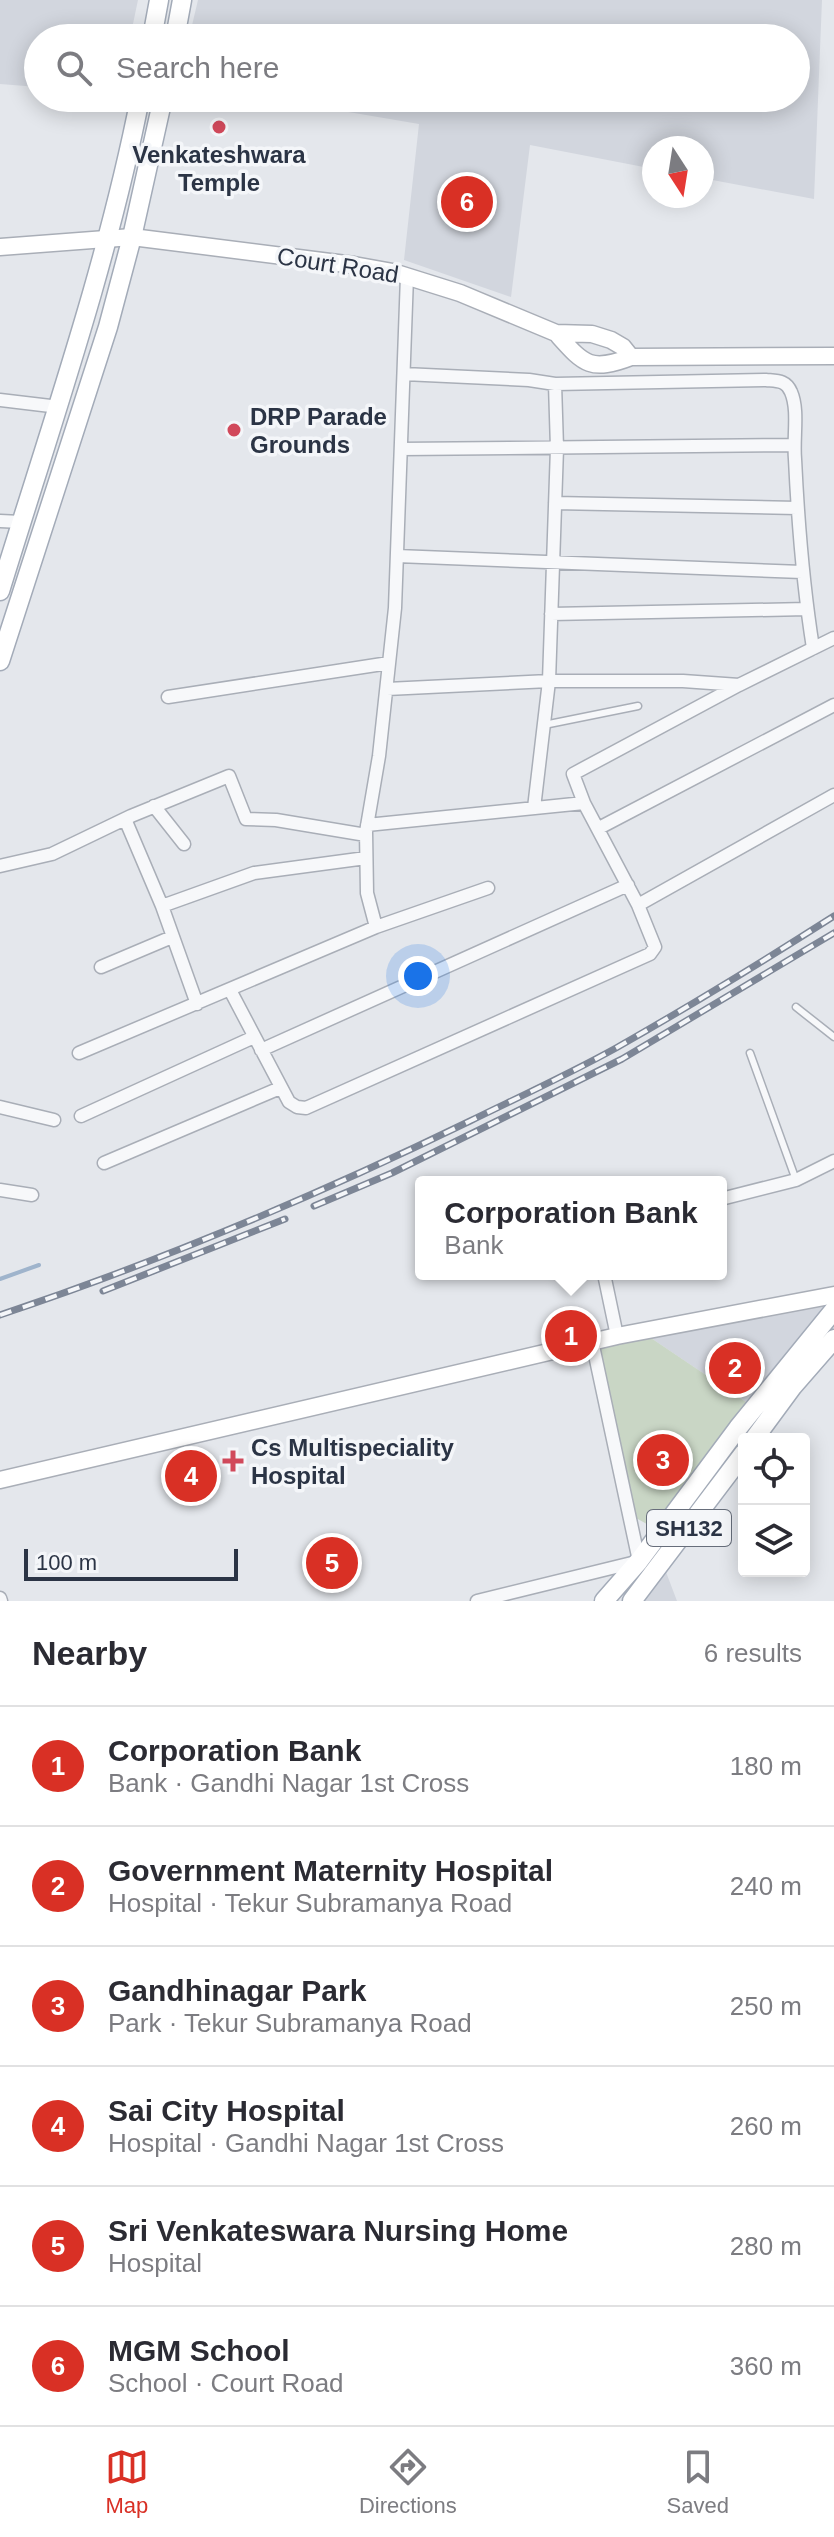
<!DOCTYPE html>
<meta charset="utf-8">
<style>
body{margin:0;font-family:Arial,sans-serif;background:#f2f2f3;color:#2b2b33}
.controls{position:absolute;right:24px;bottom:24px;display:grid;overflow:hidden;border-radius:8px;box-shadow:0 4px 20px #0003}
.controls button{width:72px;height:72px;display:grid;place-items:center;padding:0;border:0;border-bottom:2px solid #e1e1e2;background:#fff;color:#2b2b33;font:40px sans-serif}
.compass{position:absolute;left:642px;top:136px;width:72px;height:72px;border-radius:50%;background:#fff;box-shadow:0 4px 20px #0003;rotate:168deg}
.scale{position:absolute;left:24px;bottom:20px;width:214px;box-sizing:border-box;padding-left:8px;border:4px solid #2b3445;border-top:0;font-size:22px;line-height:28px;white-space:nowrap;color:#2b3445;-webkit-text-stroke:6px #f4f6f9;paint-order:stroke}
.you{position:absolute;left:418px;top:976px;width:28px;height:28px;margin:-20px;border:6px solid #fff;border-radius:50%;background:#1a73e8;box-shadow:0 0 0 12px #1a73e833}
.badge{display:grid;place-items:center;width:52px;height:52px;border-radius:50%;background:#d93025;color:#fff;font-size:26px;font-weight:700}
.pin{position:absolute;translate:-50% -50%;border:4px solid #fff;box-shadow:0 2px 8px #0006}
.popup{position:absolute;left:415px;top:1176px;width:312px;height:104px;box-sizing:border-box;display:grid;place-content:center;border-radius:8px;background:#fff;filter:drop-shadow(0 2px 6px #0005);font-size:26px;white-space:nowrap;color:#7c7c81}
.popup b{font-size:30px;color:#2b2b33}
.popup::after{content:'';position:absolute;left:50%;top:100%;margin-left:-16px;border:16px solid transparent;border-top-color:#fff}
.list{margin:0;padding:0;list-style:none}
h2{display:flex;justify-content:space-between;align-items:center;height:104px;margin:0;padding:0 32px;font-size:34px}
h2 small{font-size:26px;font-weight:400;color:#7c7c81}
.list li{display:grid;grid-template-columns:52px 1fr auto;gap:24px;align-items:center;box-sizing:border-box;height:120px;padding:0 32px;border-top:2px solid #e1e1e2}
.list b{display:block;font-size:30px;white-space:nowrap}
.list p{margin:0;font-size:26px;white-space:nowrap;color:#7c7c81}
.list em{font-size:26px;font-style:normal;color:#7c7c81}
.icon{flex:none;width:44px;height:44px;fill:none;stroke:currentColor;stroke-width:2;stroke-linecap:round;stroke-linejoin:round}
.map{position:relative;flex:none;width:834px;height:1601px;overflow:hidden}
.search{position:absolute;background:#fff;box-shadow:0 4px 20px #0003;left:24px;right:24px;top:24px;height:88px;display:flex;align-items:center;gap:20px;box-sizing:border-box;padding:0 28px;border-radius:44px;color:#7c7c81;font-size:30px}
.sheet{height:824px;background:#fff}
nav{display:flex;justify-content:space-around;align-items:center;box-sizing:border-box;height:112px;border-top:2px solid #e1e1e2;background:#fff;font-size:22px;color:#7c7c81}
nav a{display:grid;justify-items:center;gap:4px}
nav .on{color:#d93025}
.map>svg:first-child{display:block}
</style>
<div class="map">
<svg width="834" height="1601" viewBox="0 0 834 1601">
<rect width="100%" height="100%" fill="#e4e7ec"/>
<path fill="#d2d6de" d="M0,0H138L130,38H38V87L0,84Z
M198,0H822L814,199L702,178V148H654V169L530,145L511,297L404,260L419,124L266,98H796V38H189Z
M826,1303L746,1402L645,1334Z
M666,1572L677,1601H639Z"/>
<path fill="#c9d6c5" d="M645,1334L746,1402L654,1528L636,1518L596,1343Z"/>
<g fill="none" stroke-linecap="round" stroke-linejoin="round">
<path stroke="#9fb4cc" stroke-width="4" d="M0,1279L39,1265"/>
<g stroke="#a9aeb7" stroke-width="9">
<path id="lane" d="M544,725L638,706
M796,1007L834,1037
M750,1053L796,1180"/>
</g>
<g stroke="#a9aeb7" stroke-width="15">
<path id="street" d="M404,374L529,380L555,384L766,380C777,381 786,380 791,392C799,410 793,438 795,459C798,522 803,585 813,648
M0,400L59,407
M401,449L794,445
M555,503L797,508
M0,521L21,522
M397,556L802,572
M551,614L807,609
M387,689L549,681H683L739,685L834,638
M168,697L389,663
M584,803L573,774L739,685
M154,806L184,844
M534,808L549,681L557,448L555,384
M125,819L162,906L197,1004
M599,828L834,705
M0,866L52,854L131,816L229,776L246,819L276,820L366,835
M638,905L834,795
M162,906L254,873L366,858
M376,927L367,893L366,832L379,756L395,608L407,276
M101,967L172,937
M230,990L289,1102L297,1107L306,1108L650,954L655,947L638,905L584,803L367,825
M261,1050L628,885
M79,1053L376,927L488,888
M0,1107L54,1120
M81,1116L254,1037
M104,1163L280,1088
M0,1190L32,1195
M721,1199L796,1180L834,1161
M604,1274L617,1336
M592,1341L639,1561
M0,1598L1,1601
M477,1601L636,1562"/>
</g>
<g stroke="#a9aeb7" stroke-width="19">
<path id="secondary" d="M0,247L132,237L354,265L393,272L460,293L556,333L592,334L611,340L623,347L631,357
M556,333C583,363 589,373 631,357L834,356
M0,1480L617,1336L834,1295"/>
</g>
<g stroke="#a3abb8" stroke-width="21">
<path id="primary" d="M152,38L159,0
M175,38L182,0
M0,591C50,428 107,266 140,98
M0,661L108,327L132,237L163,98
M754,1439L793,1386L834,1339
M604,1601L639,1561L738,1428L834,1310
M632,1601L744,1453"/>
</g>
<use href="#lane" stroke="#f7f8fa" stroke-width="6"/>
<use href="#street" stroke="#f7f8fa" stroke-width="12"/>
<use href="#secondary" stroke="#fff" stroke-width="16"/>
<use href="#primary" stroke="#fff" stroke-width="18"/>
<g stroke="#7d8696" stroke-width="7">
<path id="rail" d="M314,1206L392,1173L622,1059L834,933
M103,1291L285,1219
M0,1315C161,1261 318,1195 470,1121C519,1097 569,1074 616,1048C690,1006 762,962 834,916"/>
</g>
<use href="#rail" stroke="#f4f6f9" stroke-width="4" stroke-dasharray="12" stroke-linecap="butt"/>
</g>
<g fill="#d1495b" stroke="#f4f6f9" stroke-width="3">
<circle cx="219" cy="127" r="8"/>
<circle cx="234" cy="430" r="8"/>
<path d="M229 1449h8v8h8v8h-8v8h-8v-8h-8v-8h8z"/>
</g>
<g text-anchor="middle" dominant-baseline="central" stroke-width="7" stroke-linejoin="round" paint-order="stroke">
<rect fill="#f4f6f9" stroke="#676e7b" stroke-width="2" x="647" y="1510" width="84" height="36" rx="6"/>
<g font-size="22" font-weight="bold" fill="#2b3445">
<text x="689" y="1528">SH132</text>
</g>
<g font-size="24" font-weight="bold" fill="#2b3445" stroke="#f4f6f9" text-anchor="start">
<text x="219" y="154" text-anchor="middle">Venkateshwara<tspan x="219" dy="28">Temple</tspan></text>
<text x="250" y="416">DRP Parade<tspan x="250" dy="28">Grounds</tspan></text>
<text x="251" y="1447">Cs Multispeciality<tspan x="251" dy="28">Hospital</tspan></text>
</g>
<g font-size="24" fill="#2b3445" stroke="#f4f6f9">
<text transform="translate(338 265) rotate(9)">Court Road</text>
</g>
</g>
</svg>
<div class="controls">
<button><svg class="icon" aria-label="locate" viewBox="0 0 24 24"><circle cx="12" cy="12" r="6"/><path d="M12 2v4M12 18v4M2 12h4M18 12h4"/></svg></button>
<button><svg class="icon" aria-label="layers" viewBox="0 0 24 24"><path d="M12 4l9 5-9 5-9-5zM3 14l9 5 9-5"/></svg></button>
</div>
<svg class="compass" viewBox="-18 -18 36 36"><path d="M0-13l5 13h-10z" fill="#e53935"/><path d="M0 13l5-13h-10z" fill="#7c7c81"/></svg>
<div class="scale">100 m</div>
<div class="you"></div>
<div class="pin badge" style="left:571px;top:1336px">1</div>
<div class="popup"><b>Corporation Bank</b>Bank</div>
<div class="pin badge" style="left:735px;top:1368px">2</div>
<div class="pin badge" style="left:663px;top:1460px">3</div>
<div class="pin badge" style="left:191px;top:1476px">4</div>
<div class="pin badge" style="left:332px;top:1563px">5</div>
<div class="pin badge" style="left:467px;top:202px">6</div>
<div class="search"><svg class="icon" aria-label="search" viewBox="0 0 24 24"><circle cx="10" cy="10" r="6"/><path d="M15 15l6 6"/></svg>Search here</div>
</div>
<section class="sheet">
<h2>Nearby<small>6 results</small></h2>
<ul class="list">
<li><span class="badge">1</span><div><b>Corporation Bank</b><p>Bank · Gandhi Nagar 1st Cross</p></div><em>180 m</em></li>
<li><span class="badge">2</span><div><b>Government Maternity Hospital</b><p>Hospital · Tekur Subramanya Road</p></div><em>240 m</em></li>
<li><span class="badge">3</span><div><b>Gandhinagar Park</b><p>Park · Tekur Subramanya Road</p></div><em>250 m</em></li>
<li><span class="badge">4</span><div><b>Sai City Hospital</b><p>Hospital · Gandhi Nagar 1st Cross</p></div><em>260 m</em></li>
<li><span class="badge">5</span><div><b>Sri Venkateswara Nursing Home</b><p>Hospital</p></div><em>280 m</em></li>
<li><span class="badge">6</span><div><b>MGM School</b><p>School · Court Road</p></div><em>360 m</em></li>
</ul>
</section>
<nav>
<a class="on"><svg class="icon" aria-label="map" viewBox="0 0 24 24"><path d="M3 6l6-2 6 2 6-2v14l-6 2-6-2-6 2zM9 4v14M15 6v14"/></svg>Map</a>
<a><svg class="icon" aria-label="directions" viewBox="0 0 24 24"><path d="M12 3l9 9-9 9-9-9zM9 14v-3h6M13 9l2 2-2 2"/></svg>Directions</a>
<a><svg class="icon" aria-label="saved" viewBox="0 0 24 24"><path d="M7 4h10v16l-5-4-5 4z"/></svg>Saved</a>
</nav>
